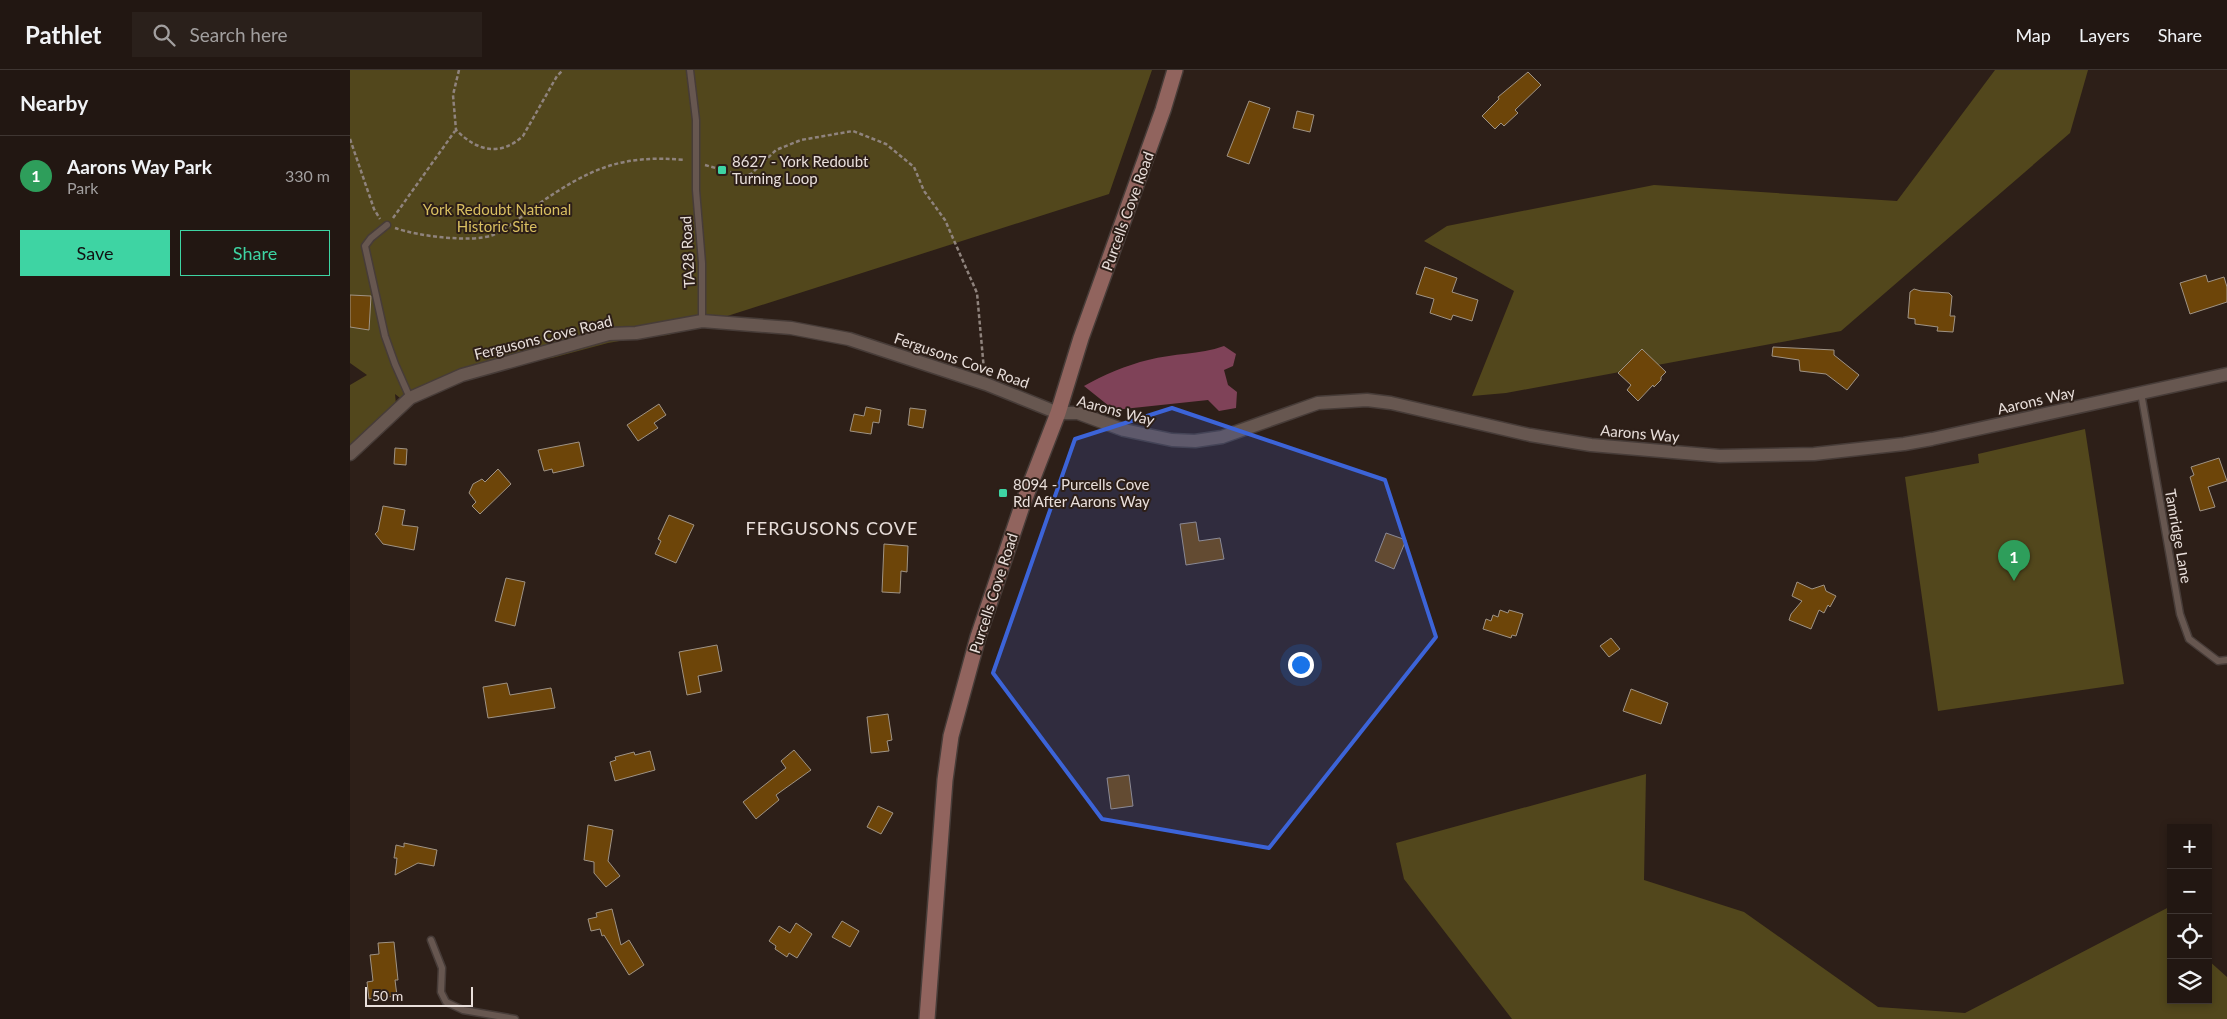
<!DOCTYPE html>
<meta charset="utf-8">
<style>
body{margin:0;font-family:Lato,sans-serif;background:#2a201b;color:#f1f3f6}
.controls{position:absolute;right:15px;bottom:15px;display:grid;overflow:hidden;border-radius:0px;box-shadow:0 2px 8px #0003}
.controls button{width:45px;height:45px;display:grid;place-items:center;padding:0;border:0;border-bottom:1px solid #3f3632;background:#221712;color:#f1f3f6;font:25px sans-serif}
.scale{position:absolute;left:15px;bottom:12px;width:108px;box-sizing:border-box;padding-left:5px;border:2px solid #e9dfdb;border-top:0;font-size:14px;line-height:18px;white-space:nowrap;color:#e9dfdb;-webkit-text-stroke:4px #2d1f18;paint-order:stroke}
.you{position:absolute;left:950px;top:594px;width:18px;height:18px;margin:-12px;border:4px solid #fff;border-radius:50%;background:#1a73e8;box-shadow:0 0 0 8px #1a73e833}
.badge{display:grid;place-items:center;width:32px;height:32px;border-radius:50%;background:#3ed4a3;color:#fff;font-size:16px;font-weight:700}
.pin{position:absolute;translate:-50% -41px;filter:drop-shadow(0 1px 2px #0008)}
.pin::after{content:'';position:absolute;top:26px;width:18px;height:15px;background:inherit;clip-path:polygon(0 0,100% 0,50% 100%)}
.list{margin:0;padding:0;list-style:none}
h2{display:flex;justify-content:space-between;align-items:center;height:65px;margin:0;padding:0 20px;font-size:21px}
h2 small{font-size:16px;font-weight:400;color:#a29f9f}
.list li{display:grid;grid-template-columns:32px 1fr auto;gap:15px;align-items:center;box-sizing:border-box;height:80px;padding:0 20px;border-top:1px solid #3f3632}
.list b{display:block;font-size:19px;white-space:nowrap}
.list p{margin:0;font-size:16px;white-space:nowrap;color:#a29f9f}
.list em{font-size:16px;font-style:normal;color:#a29f9f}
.actions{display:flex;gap:10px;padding:15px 20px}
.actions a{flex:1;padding:11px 0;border:1px solid #3ed4a3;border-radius:0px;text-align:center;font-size:18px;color:#3ed4a3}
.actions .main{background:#3ed4a3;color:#111}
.icon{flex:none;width:28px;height:28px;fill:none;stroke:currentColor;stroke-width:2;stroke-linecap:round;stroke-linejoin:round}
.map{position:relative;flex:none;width:1877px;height:949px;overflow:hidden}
header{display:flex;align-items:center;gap:30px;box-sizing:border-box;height:70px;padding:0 25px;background:#221712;border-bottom:1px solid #3f3632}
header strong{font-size:24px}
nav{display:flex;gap:28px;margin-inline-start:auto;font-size:18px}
.search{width:350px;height:45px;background:#2a201b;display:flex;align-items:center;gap:12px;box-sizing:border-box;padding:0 18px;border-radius:0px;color:#a29f9f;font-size:19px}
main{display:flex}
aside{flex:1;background:#221712}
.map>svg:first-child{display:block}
</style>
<header>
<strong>Pathlet</strong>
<div class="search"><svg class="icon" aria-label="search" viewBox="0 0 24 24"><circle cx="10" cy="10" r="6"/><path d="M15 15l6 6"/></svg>Search here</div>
<nav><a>Map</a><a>Layers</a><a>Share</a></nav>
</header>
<main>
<aside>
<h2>Nearby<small></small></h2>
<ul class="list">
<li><span class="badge" style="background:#2e9e5b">1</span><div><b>Aarons Way Park</b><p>Park</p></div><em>330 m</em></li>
</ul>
<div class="actions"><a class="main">Save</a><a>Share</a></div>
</aside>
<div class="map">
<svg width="1877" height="949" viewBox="0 0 1877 949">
<rect width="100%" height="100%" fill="#2d1f18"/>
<path fill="#52471c" d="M0,0H802L759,124L318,265L287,268L258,273L202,288L148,294L54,331L45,324L46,334L0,381V315L17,305L0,293Z
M1645,0H1738L1720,63L1491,261L1156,323L1122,326L1164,221L1074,171L1097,156L1304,115L1547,131Z
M1735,359L1774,614L1588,641L1555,407L1629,393L1628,384Z
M1296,704L1294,810L1394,842L1528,937L1615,943L1821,836V930H1858V890L1877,907V949H1162L1054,809L1046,773Z"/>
<path fill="#7f4258" d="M874,276L886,284L883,296L874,300L878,315L887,322L886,338L869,341L858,330L764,340L734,316C753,305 777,295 798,290C824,283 849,285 874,276Z"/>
<path fill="#6d4509" stroke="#9f9385" d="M1178,2L1191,15L1165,40L1168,43L1154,56L1151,53L1145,59L1132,46L1149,29L1148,27Z
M899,31L920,38L899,94L877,86Z
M947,41L964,45L960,62L943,58Z
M1075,197L1107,208L1102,222L1128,230L1122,251L1103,245L1101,250L1080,243L1084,229L1066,224Z
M1856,205L1858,212L1874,207L1877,217V232L1840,244L1830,213Z
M1564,219L1571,221L1599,223L1602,226L1600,246H1605L1603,262L1587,261L1588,257L1565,254V249L1558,248L1560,222Z
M0,225L21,226L19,260L0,257Z
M1423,277L1484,280V285L1509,305L1497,320L1476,304L1450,301L1449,290L1422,286Z
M1292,279L1316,302L1311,307V310L1304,317L1303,315L1288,331L1277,320L1281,315L1268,303Z
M309,334L316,345L304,353L308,358L288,371L277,355Z
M516,337L531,340L529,353L523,352L521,364L500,361L504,344L514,346Z
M560,338L576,340L573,358L558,355Z
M229,372L234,396L203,403L202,399L194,401L188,380Z
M45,378L57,379L56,395L44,394Z
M1869,388L1877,411L1858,417L1865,437L1850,441L1840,407L1844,405L1841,397Z
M148,399L161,414L130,444L122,436L126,432L119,423L123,414L132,409L135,412Z
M33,436L55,440L52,455L68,457L64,480L33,474L25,464L28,461Z
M319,445L344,455L326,493L305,484L311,471L308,469Z
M846,452L849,471L870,468L874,489L836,495L830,454Z
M1036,463L1056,470L1044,499L1025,491Z
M534,474L558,476L557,502L551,501L550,523L532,522Z
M156,508L175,512L165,556L145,551Z
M1447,512L1462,519L1474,515L1476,521L1486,526L1480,537L1478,535L1474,543L1469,540L1461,559L1439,550L1441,544L1452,531L1442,526Z
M1150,540L1158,543L1159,540L1173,544L1166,566L1162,565L1161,568L1133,559L1136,549L1141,551L1143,545L1148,547Z
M1261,568L1270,579L1259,587L1250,576Z
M367,575L372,601L348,606L351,622L337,625L329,582Z
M157,613L160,625L201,618L205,638L138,648L133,617Z
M1281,619L1318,633L1311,654L1273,641Z
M538,644L542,670L537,671L539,681L521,683L517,647Z
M444,680L461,700L426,725L429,730L406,749L393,732L436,698L431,691Z
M300,681L305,700L265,711L260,692L266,690L265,687L284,682L285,685Z
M779,705L783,736L761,739L757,708Z
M528,736L543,743L531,764L517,757Z
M238,755L263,760L258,791L270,806L256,817L244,803V792L234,790Z
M54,773L87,780L84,796L68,793L45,805L47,788H44L46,775L54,777Z
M262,839L271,875L279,870L294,895L279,905L254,865L252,866L250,859L241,861L238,849L247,847L246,843Z
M492,851L509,861L500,877L482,867Z
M446,853L462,864L447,888L439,883L437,887L425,879L426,876L419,871L429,856L440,863Z
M44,872L48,910H45L47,926L19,929L17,912L23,911L20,885L29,884L28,873Z"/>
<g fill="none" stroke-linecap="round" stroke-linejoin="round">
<g stroke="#473c38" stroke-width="9">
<path id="lane" d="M340,0L346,50V120L352,193V251
M37,155L21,168L15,176L35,266L45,294L60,328
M1791,323L1830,544L1839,569L1868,591L1877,590
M81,870L92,898L91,922L96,932L113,940L165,949"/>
</g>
<g stroke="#473c38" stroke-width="15">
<path id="street" d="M0,384L60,328L112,305L259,264L286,263L352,251L441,258L499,269L636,314L708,343H728L774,360L822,370L845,371L872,367L968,333L1017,330L1041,333L1180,365L1241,375L1370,386L1464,384L1554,374L1582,369L1877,304"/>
</g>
<g stroke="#473c38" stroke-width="18">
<path id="secondary" d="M577,949L595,710L601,666L628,567L672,436L708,343L731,268L813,40L825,0"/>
</g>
<path stroke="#8f837d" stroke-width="2.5" stroke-dasharray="4 2.5" stroke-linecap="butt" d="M109,0L103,25L106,60C127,81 150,87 173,66L207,6L213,0
M0,69L24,139L30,149
M355,95L394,106L401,104L426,80L451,70L503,61L536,74L564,97L574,121L595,150L627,223L634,300
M43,148L105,61
M45,158C67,166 122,173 143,165C159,158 173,145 187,135C239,99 271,84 335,90"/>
<use href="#lane" stroke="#675750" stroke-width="6"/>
<use href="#street" stroke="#675750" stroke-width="12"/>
<use href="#secondary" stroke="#91645e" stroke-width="15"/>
</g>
<path fill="#3c64d8" fill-opacity="0.2" stroke="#3c64d8" stroke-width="4" stroke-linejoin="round" d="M822,338L1035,410L1086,567L919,778L752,749L643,603L725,369Z"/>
<g fill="#3ed4a3" stroke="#2d1f18" stroke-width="2">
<rect x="367" y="95" width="10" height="10" rx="2.5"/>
<rect x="648" y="418" width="10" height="10" rx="2.5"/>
</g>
<g text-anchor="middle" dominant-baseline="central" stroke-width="4" stroke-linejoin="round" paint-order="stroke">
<g font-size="15" fill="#e9dfdb" stroke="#2d1f18" text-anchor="start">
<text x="382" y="91">8627 - York Redoubt<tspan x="382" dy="17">Turning Loop</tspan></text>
<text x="663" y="414">8094 - Purcells Cove<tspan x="663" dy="17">Rd After Aarons Way</tspan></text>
</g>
<g font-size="15" fill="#d9bf61" stroke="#2d1f18">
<text x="147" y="139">York Redoubt National<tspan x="147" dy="17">Historic Site</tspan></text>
</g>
<g font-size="15" fill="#e9dfdb" stroke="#2d1f18">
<text transform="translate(777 141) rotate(-70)">Purcells Cove Road</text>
<text transform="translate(337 182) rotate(-93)">TA28 Road</text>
<text transform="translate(193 267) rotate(-14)">Fergusons Cove Road</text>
<text transform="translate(612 290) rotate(19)">Fergusons Cove Road</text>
<text transform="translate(1686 330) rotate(-13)">Aarons Way</text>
<text transform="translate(766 340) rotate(15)">Aarons Way</text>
<text transform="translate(1290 363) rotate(5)">Aarons Way</text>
<text transform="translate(1829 466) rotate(80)">Tamridge Lane</text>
<text transform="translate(643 523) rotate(-72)">Purcells Cove Road</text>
</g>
<g font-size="18" letter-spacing="1" fill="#e9dfdb" stroke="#2d1f18">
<text x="482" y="458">FERGUSONS COVE</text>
</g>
</g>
</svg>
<div class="controls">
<button>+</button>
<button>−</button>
<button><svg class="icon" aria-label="locate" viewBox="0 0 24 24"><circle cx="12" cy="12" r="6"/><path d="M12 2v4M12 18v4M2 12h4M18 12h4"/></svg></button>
<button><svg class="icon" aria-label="layers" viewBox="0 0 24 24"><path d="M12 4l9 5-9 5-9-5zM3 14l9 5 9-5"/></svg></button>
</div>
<div class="scale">50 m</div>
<div class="you"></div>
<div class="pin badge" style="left:1664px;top:511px;background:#2e9e5b">1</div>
</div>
</main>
